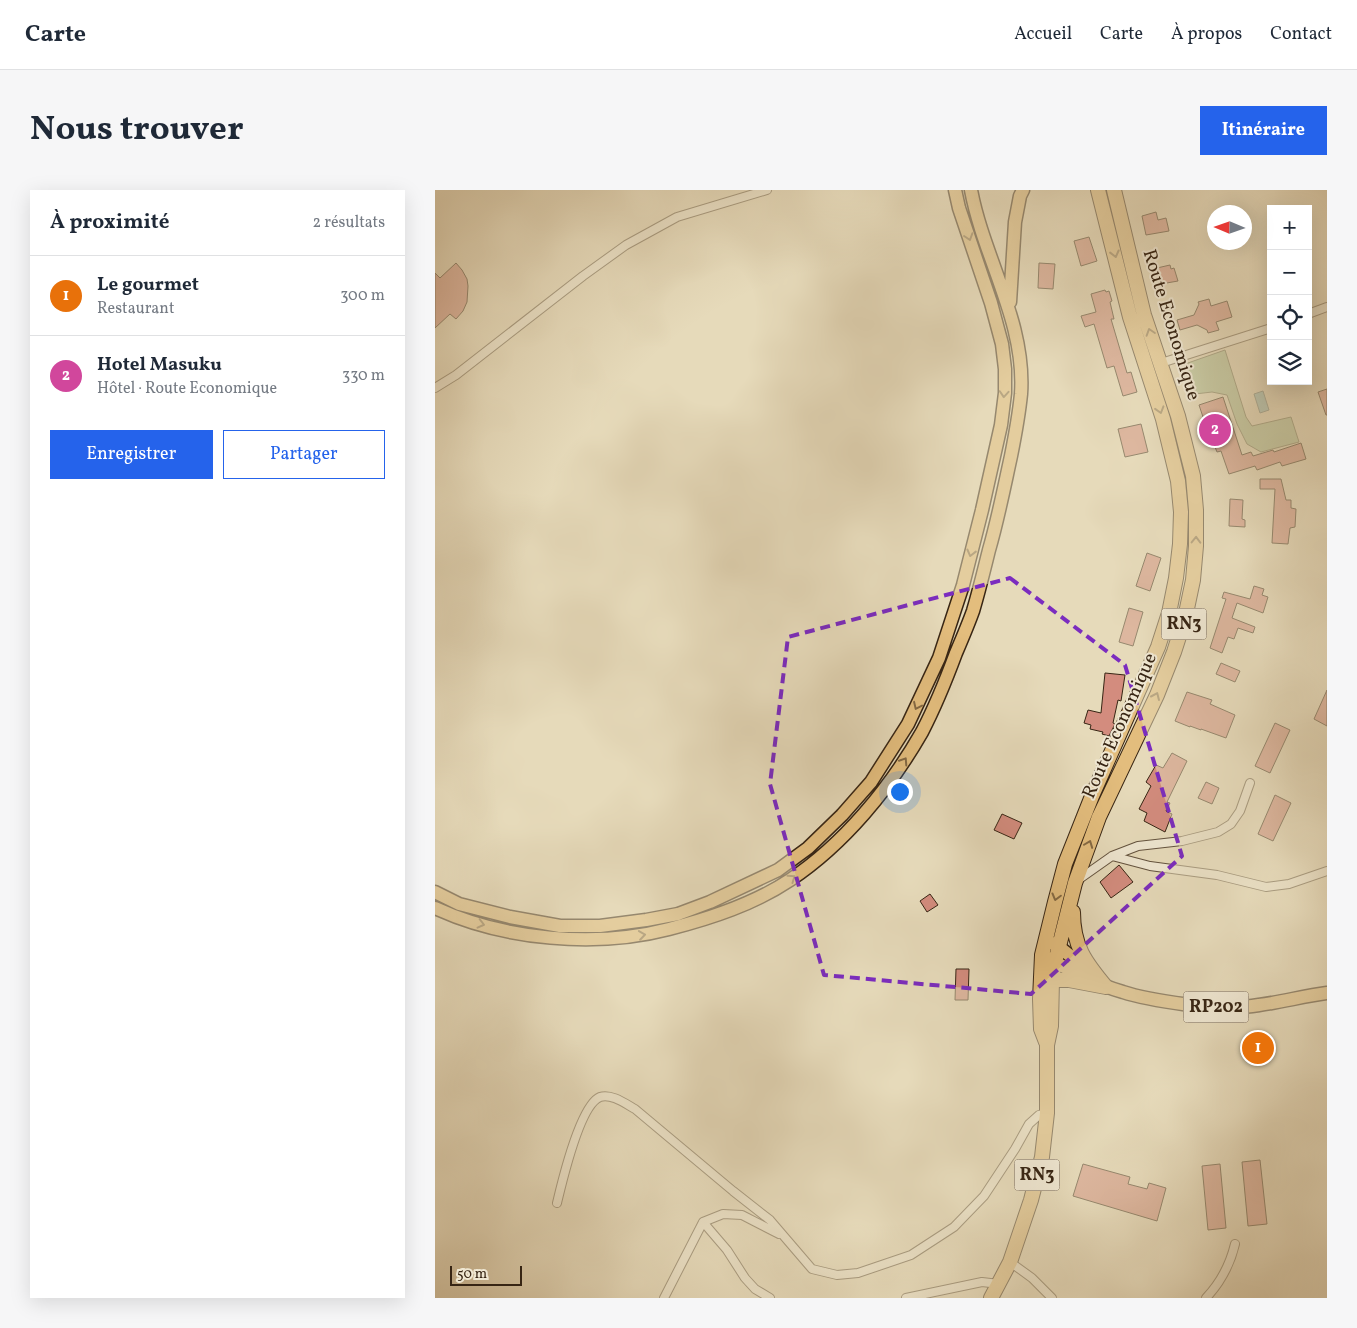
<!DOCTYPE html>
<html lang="fr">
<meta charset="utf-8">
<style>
body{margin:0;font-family:Vollkorn,serif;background:#f6f6f7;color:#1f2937}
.controls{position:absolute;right:15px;top:15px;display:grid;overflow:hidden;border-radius:0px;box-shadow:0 5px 20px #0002}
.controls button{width:45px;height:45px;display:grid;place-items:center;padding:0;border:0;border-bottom:1px solid #e0e1e3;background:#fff;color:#1f2937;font:25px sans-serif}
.compass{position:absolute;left:772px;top:15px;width:45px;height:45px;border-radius:50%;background:#fff;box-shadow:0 5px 20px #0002;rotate:272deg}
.scale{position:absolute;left:15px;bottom:12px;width:72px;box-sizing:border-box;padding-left:5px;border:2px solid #372514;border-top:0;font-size:14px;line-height:18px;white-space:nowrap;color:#372514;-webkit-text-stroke:4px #efe7d2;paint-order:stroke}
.you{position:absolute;left:464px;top:601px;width:18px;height:18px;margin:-12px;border:4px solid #fff;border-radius:50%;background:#1a73e8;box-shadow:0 0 0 8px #1a73e833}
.badge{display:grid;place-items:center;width:32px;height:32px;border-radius:50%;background:#2563eb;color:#fff;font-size:16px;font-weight:700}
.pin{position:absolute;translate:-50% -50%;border:2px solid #fff;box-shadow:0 1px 5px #0006}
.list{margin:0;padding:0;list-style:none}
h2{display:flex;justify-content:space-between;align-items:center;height:65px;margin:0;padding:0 20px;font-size:21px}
h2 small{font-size:16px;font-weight:400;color:#747a83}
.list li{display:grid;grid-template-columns:32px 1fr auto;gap:15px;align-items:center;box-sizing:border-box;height:80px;padding:0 20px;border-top:1px solid #e0e1e3}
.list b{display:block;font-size:19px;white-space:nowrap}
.list p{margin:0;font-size:16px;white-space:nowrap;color:#747a83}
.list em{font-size:16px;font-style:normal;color:#747a83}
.actions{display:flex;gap:10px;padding:15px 20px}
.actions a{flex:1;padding:11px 0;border:1px solid #2563eb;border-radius:0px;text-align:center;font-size:18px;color:#2563eb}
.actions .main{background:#2563eb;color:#fff}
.icon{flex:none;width:28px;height:28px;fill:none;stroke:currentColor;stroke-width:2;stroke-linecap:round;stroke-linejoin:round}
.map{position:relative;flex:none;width:892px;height:1108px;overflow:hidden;border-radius:0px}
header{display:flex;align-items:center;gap:30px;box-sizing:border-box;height:70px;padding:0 25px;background:#fff;border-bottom:1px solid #e0e1e3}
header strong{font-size:24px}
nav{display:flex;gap:28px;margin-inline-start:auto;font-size:18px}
.intro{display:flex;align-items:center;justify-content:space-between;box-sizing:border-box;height:120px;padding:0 30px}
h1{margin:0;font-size:35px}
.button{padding:12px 22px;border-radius:0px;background:#2563eb;color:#fff;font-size:18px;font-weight:700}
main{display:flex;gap:30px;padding:0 30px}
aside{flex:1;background:#fff;border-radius:0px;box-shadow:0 5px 20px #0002}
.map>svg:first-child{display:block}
</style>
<header>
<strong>Carte</strong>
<nav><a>Accueil</a><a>Carte</a><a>À propos</a><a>Contact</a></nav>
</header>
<div class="intro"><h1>Nous trouver</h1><a class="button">Itinéraire</a></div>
<main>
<aside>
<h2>À proximité<small>2 résultats</small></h2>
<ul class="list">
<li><span class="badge" style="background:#e8710a">1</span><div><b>Le gourmet</b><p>Restaurant</p></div><em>300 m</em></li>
<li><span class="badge" style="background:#d1479c">2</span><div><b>Hotel Masuku</b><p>Hôtel · Route Economique</p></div><em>330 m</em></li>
</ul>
<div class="actions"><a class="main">Enregistrer</a><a>Partager</a></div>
</aside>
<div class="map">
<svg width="892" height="1108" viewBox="0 0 892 1108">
<rect width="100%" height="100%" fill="#e6daba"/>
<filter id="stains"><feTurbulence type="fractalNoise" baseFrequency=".004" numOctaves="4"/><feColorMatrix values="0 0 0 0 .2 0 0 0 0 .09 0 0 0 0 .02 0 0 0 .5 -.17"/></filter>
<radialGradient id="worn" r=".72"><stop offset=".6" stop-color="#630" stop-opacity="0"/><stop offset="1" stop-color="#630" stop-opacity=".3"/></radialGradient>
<path fill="#aec195" stroke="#727354" d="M790,160L811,227L817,236L856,227L864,252L826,262L812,254L802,234L792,205L777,202L760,204L750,174Z"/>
<path fill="#96bab4" stroke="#707e74" d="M828,201L834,220L825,223L819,204Z"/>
<path fill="#d38c7e" stroke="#372514" d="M721,22L723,30L731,28L734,41L711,45L707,26Z
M654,47L662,71L646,76L639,51Z
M21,73L27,80L32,89L33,96L32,112L28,121L21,129L15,124L0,138V83L5,88Z
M604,73L620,74L618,99L603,98Z
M735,75L736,79L739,78L743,91L726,94L722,78Z
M670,100L671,102L674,101L677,111L675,112L679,129H676L692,183L696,182L702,202L688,206L679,176L672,178L659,134L650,137L646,126L661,122L656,104Z
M774,109L776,116L792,111L797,127L781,132L784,140L773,143L772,140L762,135L745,140L742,130L759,125L764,114L763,112Z
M892,199V225H891L883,202Z
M788,207L807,265L816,262L818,266L838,260L839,262L866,253L871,269L847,276L845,272L822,280L820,276L794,284L786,261L782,262L780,257H778L773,241L766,243L764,235L770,233L764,215Z
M706,234L713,262L690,267L683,239Z
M825,289H846L851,310H856V318L861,319L860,337L855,338L853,354L837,353L840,299H825Z
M795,309L808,310L807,329L810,330V337L794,336Z
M712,363L726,368L715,401L701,396Z
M819,396L829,399L827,405L833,407L828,423L802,413L797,428L820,437L818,443L803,438L799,449L793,447L787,463L775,458L791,409L787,408L789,402L815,409Z
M694,418L708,422L698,456L684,452Z
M786,473L805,481L800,492L781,484Z
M670,483L690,485L686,511L683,510L678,533L680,534L674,546L667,544L668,542L655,539L656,535L649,533L653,520L666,523Z
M892,500V536L879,529Z
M752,502L777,510L775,514L800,525L791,548L766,539V540L755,536V537L740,531Z
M840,533L855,540L835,583L820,576Z
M737,563L752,571L732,612L735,613L731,621L737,624L730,642L709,631L712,623L704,619L716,596L711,592L721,575L728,578Z
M771,592L784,598L777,614L763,608Z
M840,605L856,613L838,651L823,644Z
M567,624L587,633L579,649L559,640Z
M684,675L698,692L676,708L665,692Z
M495,704L503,715L492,722L485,711Z
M521,779H534L533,810H520Z
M825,970L832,1034L813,1036L807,972Z
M648,974L695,987L693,994L712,999L714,993L731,998L722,1031L638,1006Z
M785,974L791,1038L773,1040L767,976Z"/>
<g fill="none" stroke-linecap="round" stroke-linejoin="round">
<g stroke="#63523e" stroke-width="10">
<path id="street" d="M873,124L892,117
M723,174L836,138
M0,198L21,185L148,86L191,55L242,27L332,0
M677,666L715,676L782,685L831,697L854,694L892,681
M643,690L677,666L703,656L747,651L783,642L796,634L805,621L815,593
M122,1013C127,992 145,915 165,907C176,903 191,914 200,919L298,1001L335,1030L377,1079L402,1085L423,1083L476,1065L519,1037L549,1006L580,959L594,934L604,925L612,923
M268,1032L292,1060L310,1088L320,1099L335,1108
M575,1072L597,1088L617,1108
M229,1108L268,1032L288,1024L307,1025L344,1044
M471,1108L547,1092L564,1094
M771,1108C786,1092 795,1075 800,1054"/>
</g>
<g stroke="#372514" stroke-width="15">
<path id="primary" d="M575,112L580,32L585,6L588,0
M0,702L24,714L75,727L125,736H165L211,730L243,724L275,712L343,680L373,658L407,625L436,592L473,534L504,468L528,395L547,320L566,235L570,203V179L567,154L556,113L524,18L520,0
M0,718C69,750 161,758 234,739C277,728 319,714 355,690C409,654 455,598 487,542C500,517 511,490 521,463C527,449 533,435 538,421C544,401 549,380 554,360C563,329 569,298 576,266C580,246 584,224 586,204C591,132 549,69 536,0
M617,753L624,757L657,783
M611,767C636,781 660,794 688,802C709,809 733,812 755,815C778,817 801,819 824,815C847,812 869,806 892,803"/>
</g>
<g stroke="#372514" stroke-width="16">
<path id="highway" d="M638,722C638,756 650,772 671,797
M617,790H634L671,797
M611,852L606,839L605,809L607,765L620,712L630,674L657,606L723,457L734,423L741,388L745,354L746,322L743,291L728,229L695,127L663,0
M556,1108L575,1072L596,1010L607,967L612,923V855L616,836L617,790L620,772L640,693L664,627L722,505L739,462L750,428L758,390L761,356V320L758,286L743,226L709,125L679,0"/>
</g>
<use href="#street" stroke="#efe7d2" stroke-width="8"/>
<use href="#primary" stroke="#e3bd7d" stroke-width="12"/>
<use href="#highway" stroke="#e3bd7d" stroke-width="14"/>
</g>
<defs><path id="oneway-chevron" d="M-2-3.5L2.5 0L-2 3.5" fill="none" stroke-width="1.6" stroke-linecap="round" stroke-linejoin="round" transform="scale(1.25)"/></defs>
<g stroke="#846943">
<use href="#oneway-chevron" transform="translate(534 47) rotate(72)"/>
<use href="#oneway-chevron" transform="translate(680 64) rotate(76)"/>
<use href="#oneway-chevron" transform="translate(715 142) rotate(-108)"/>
<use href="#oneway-chevron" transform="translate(569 204) rotate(94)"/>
<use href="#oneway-chevron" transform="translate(725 220) rotate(73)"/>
<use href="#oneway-chevron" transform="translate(761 350) rotate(-89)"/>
<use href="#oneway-chevron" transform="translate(536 363) rotate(104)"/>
<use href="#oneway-chevron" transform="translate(721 506) rotate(-66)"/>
<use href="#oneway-chevron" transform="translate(482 516) rotate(115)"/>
<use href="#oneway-chevron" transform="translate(469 571) rotate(-57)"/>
<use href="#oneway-chevron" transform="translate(654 654) rotate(-69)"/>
<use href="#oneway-chevron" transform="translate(357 688) rotate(-35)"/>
<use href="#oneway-chevron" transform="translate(621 707) rotate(105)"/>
<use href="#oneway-chevron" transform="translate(46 734) rotate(14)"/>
<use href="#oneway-chevron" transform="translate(207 745) rotate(-8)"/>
</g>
<path d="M0 0H892V1108H0ZM575,388L690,475L747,666L596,804L389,785L335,594L353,447Z" fill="#e6daba" fill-opacity=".55" fill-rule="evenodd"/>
<path fill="none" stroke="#7b2cbf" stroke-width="4" stroke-dasharray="10 6" stroke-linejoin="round" d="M575,388L690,475L747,666L596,804L389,785L335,594L353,447Z"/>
<g text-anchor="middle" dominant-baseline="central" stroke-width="4" stroke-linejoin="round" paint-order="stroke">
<g fill="#efe7d2" stroke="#6e5f4d" stroke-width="1">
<rect x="726.5" y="418.5" width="45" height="31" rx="4"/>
<rect x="748.5" y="801.5" width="65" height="31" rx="4"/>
<rect x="579.5" y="969.5" width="45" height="31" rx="4"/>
</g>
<g font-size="18" font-weight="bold" fill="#372514">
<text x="749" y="434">RN3</text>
<text x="781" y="817">RP202</text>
<text x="602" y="985">RN3</text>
</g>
<g font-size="19" fill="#372514" stroke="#efe7d2">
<text transform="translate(736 135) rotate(73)">Route Economique</text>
<text transform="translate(685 536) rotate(-66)">Route Economique</text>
</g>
</g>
<rect width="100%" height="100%" filter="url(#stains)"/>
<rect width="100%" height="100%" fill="url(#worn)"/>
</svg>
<div class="controls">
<button>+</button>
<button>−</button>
<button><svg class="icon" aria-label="locate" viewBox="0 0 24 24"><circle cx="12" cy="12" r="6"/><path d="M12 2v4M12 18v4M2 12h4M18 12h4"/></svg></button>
<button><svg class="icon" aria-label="layers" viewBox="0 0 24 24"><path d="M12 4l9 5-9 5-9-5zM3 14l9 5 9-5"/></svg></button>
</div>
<svg class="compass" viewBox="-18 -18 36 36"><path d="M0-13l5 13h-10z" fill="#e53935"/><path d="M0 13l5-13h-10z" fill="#747a83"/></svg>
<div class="scale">50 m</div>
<div class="you"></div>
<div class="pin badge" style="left:823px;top:858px;background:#e8710a">1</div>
<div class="pin badge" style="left:780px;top:240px;background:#d1479c">2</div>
</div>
</main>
